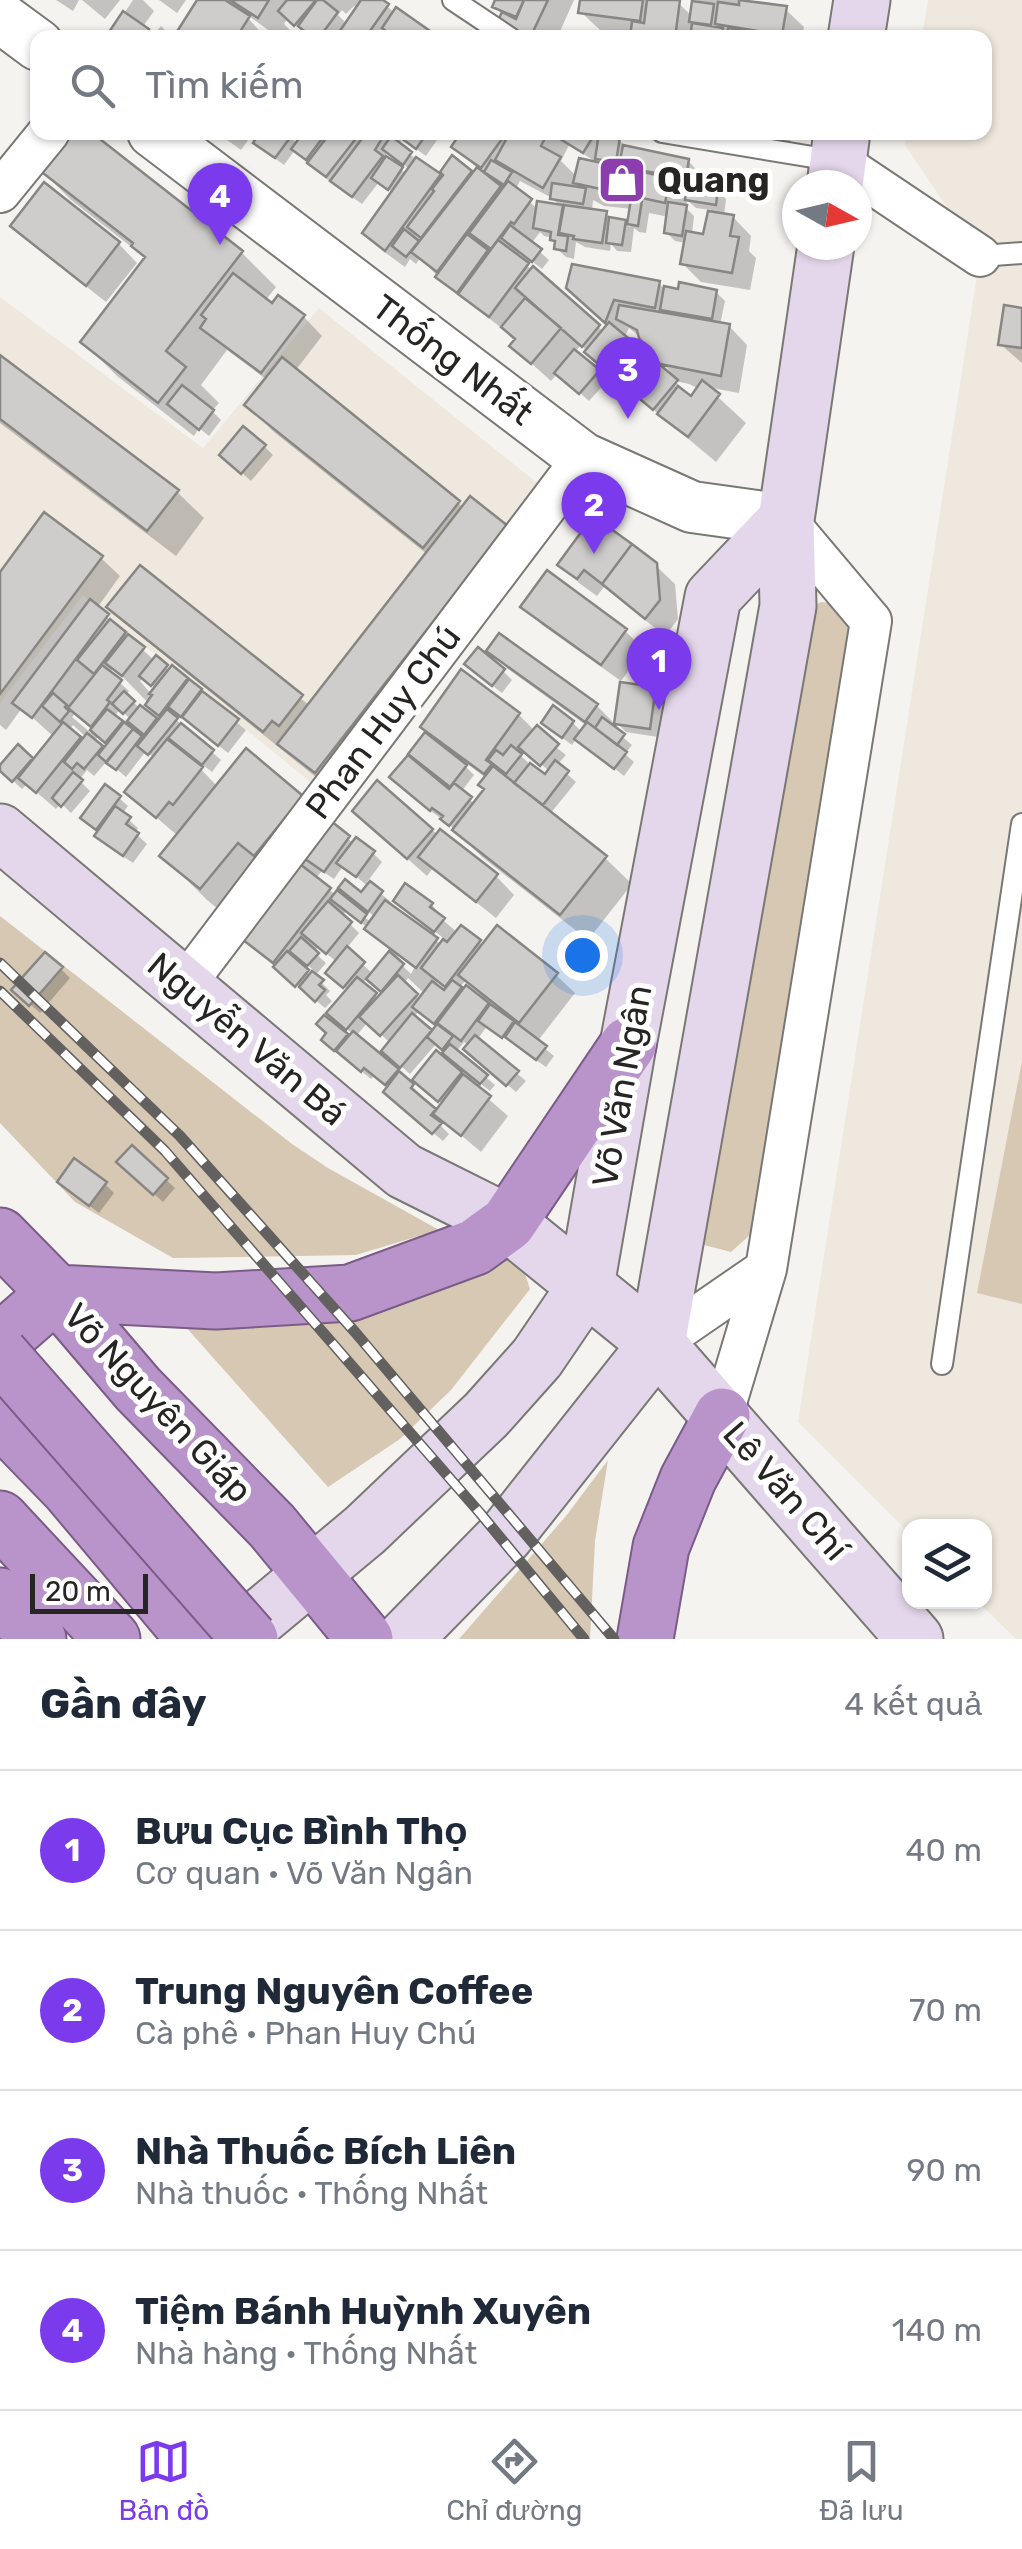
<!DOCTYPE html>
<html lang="vi">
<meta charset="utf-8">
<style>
body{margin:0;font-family:Rubik,sans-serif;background:#f6f6f7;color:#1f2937}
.controls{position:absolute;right:30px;bottom:30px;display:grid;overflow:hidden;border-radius:20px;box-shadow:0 2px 8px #0004}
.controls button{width:90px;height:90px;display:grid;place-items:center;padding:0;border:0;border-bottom:2px solid #e0e1e3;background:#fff;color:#1f2937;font:50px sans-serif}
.compass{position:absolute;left:782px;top:170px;width:90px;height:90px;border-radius:50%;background:#fff;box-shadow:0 2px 8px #0004;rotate:98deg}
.scale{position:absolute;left:30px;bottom:25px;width:118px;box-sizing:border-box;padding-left:10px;border:5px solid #262524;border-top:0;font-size:28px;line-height:35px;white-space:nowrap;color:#262524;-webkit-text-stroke:8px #fff;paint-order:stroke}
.you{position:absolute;left:582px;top:955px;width:35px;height:35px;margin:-25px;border:8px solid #fff;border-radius:50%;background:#1a73e8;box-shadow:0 0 0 15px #1a73e833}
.badge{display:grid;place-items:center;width:65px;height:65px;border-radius:50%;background:#7c3aed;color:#fff;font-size:32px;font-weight:700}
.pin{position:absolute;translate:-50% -82px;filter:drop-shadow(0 2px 5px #0008)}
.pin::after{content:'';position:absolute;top:52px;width:35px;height:30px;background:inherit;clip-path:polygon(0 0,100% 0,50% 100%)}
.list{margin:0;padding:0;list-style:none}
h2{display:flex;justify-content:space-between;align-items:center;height:130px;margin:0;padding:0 40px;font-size:42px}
h2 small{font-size:32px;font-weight:400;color:#747a83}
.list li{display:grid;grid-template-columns:65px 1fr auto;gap:30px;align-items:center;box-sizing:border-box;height:160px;padding:0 40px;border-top:2px solid #e0e1e3}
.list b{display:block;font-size:38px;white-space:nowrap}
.list p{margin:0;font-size:32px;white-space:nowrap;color:#747a83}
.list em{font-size:32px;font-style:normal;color:#747a83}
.icon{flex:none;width:55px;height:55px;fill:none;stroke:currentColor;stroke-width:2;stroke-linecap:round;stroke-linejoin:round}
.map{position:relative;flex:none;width:1022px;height:1639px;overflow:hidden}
.search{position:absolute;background:#fff;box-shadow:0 2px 8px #0004;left:30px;right:30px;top:30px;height:110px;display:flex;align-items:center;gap:25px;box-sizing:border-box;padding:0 35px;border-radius:20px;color:#747a83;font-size:38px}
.sheet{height:770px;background:#fff}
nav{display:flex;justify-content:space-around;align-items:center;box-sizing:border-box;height:140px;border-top:2px solid #e0e1e3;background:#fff;font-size:28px;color:#747a83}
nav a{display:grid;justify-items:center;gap:5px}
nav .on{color:#7c3aed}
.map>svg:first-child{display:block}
</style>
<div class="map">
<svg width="1022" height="1639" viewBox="0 0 1022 1639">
<rect width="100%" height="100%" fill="#f5f3f0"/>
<path fill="#eee8de" d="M928,0H1022V1639H1016L978,1602H984V1526H910L909,1533L798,1422L980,256L905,145L907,133L984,132V38L922,37Z
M0,297L203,448L319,308L546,490L316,787L83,595L0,703Z"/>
<path fill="#d6c8b3" d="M821,602L840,604L855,623L760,1202L751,1234L731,1252L704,1245L697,1224L801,612Z
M0,916L292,1144L328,1168L439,1230L356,1255L173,1258L75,1202L0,1123Z
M1022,1061V1304L977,1293Z
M502,1255L524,1271L530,1289L451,1390L400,1439L328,1487L176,1316Z
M608,1460L595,1541L590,1639H459L566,1516Z"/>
<path fill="#0003" fill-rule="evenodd" d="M56,0H79L73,11Z
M82,0H120L105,19Z
M133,0H143L154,11L142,28L152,36L161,26L172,37L174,32L182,38H108Z
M159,0H186L177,13Z
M200,0H379L395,13L382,34L387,38H309L288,18L284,24L290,30L289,38L278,37L250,17L248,18L266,38H189ZM354,6L358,9L347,24L338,15L342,10L346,14Z
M497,0H574L557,38H506L503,15L495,6Z
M583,0H675L693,17L697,0H744V2L785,9L804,27L802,38H612L610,32L600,30L581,12Z
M216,132H254L241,150Z
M297,132H429L437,140L426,156L402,139L398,145L443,180L453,159L474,175L478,169L454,147L464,132H595L602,139H618L628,149L688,161L697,170L694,187L717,190L726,199L724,216L733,217L751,236L749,251L756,258L750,290L701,282L682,263L686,243L675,241L666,232L669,217L649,213L646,233L639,232L634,228L631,252L617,251L611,244L610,251L585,247L576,242L574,259L566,257L557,249V245L553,238L544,236L540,232L531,244L549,260L542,269L520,252L517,257L604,332L609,326L588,307L659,283L664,289L716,292L725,301L720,325L729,326L747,345L739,393L707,387L746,423L716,462L606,370L581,345L575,352L607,381L589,401L558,373L551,381L512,346L517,340L447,286L420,258L416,264L410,259L405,267L383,251L365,233L393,193L379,182L362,204L329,181L295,150L284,165L265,151L290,137L298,144L303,137ZM569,145L593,160L595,156L605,166L577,177L561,161ZM388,151L394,157L412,171L407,174L384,157ZM520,181L552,198L561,207L538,209L515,190ZM670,182L689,186L687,199ZM593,200L604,206L632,209L630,227L625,222L613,220L606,214L592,211ZM687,200L696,208L711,210L705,237L692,234L694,216L686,208ZM629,328L642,339L675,377L673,379L624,338ZM675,381L689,384L699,389L692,399Z
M652,132H792L789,150L760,158L663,143Z
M37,166L242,253L276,287L265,301L273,307L279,298L304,317L322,336L295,371L464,508L507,528L343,799L137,633L110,606L141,568L310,706L428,555L274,432L247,405L267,380L227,350L201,385L219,403L212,411L221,420L209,436L199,428L194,436L117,376L83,342L147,259L71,200Z
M45,186L119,244L137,263L106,302L32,244L14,225Z
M1022,310V363L1000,344Z
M0,358L177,492L204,518L176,556L0,423Z
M264,446L273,455L251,481L231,463Z
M101,558L120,576L97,608L155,661L156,659L170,671L172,668L246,730L228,753L176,712L173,717L221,760L212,772L195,759L193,761L218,787L247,752L354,844L373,853L382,862L367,882L391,902L388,905L442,945L446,940L405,909L406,886L432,905L440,914L438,916L458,933L479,942L483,946L556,975L575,993L537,1042L554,1056L546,1067L487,1026L477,1040L526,1081L516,1092L475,1058L469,1046L464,1042L456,1052L495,1085L490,1091L473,1078L469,1082L508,1116L481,1152L443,1120L439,1124L449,1134L443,1141L395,1101L389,1088L375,1075L371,1079L333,1048L324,1018L349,1039L353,1034L338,1022L349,991L337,981V962L318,947L314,952L326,963L315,976L330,991L326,995L332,1001L325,1008L260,954L241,936L245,931L207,900L162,855L178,836L127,792L154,758L146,751L126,777L107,761L94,776L87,770L79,780L90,791L71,813L61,803L56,809L27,784L22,789L0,769L18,748L34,762L54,737L22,708L6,730L0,725V577ZM114,668L163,718L159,723L125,696L129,691L109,673ZM143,678L156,689L152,695L140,681ZM120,709L148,737L144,742L114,717ZM76,713L95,728L91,733L72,717ZM73,725L87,738L83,742L69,730ZM99,735L109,745L105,751L94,742ZM175,741L187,753L184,756L172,746ZM343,866L369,887L362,896L350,897L375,917L372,923L315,879L322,871L334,879ZM346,911L368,928L392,952L373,974L346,949L359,933L342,916ZM398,956L414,968L411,974L396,959ZM306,963L315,972L311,976L302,968ZM368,977L385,993L379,999L362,984ZM408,978L425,994L421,1000L404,984ZM466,980L483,997L481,999L463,993L459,988ZM438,981L449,989L445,994L434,987ZM419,1011L438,1027L432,1034L413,1018ZM368,1022L390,1043L393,1059L410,1074L436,1044L447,1052L424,1089L443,1104L436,1113L419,1098L421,1095L412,1086L356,1036Z
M561,564L655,565L675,584L678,619L665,636L604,587L597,596L579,583Z
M524,607L625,631L644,649L621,681L542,625Z
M500,636L597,706L615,724L612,728L632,745L625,754L634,762L624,776L577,738L572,745L553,731L573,723L582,732L587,726L508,669L489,651Z
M503,671L512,680L502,693L476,673Z
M462,673L519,715L535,731L566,755L557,765L576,782L550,814L605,858L632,884L588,940L482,857L451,826L411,796L392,777L450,793L453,788L411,754L429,732ZM525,750L550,772L545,778L521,756ZM466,763L486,778V790L475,804L461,792L474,775L464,765Z
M655,689L664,698L658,737L626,732L617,723Z
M119,798L128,806L122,814L138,828L135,833L147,844L133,863L106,845L97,836L100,832L92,827Z
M374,829L432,830L496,876L514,895L496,918L433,868L427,876Z
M61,969L70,978L40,1013L15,990Z
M132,1148L175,1188L163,1202L128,1171Z
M105,1184L114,1193L99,1213L69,1190Z"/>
<path fill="#cfcdcb" stroke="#878683" stroke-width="2.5" d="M197,0H225L250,16L236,38H189L178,30Z
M230,0H269L258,18Z
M287,0H316L294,26L278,11Z
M317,0H323L338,12L319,38H313L298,26Z
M361,0H383L389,4L365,38H335Z
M495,0H524L516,17L492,7Z
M524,0H548L530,38H512L494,29L502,12L516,19Z
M580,0H643L640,21L578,13Z
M647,0H680L675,38H630L632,21L644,23Z
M739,0L787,6L782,35L715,24L718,2L739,5Z
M692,1L714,4L711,25L689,22Z
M396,7L440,38H395L382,28Z
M123,11L149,29L143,38H105Z
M692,23L723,28L721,38H690Z
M728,28L782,36L727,38Z
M59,132H91L243,251L166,351L186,367L158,403L80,342L145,257L131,246L133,243L34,166Z
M260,132H288L292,135L275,158L253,143Z
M304,132H327L306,160L291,149Z
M331,132H361L326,177L307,163Z
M367,132L381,140L375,150L383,156L352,197L330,181Z
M393,132H428L416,149Z
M461,132H507L481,168L451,147Z
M510,132H548L541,146L561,157L543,188L495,160Z
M560,132H596L583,153L557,137Z
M599,133L620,137L616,162L595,159Z
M391,136L412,152L403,165L382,149Z
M623,145L689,159L686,179L619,166Z
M452,155L472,171L421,238L407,227L434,191L432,189L443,175L440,172Z
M386,156L403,167L388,190L371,178Z
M416,157L441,174L385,251L362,233Z
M579,158L670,178L665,203L573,183Z
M491,160L512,172L504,185L484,172Z
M477,167L501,186L437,272L411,252Z
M508,181L532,199L514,224L511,222L491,249L469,233Z
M44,182L120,242L86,286L10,226Z
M552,183L586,188L583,204L550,199Z
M687,183L718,188L716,205L685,200Z
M631,199L642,200L638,226L627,224Z
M537,201L563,205L558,235L568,236L566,251L554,249L555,241L550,240L551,232L533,228Z
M668,202L687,205L682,236L664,233Z
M564,205L607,211L602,243L573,239L574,236L559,233Z
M708,211L734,215L730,236L739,237L732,273L680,264L686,231L703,234Z
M609,217L626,220L622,245L606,243Z
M510,225L542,249L532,262L501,238Z
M404,229L419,241L406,257L392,246Z
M467,234L488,250L457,293L435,277Z
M498,240L529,263L489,317L458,294Z
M572,264L660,281L655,308L614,300L605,323L566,288Z
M533,266L600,325L582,347L515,288Z
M233,273L272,303L278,295L305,315L261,373L200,328L206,319L201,315Z
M679,282L717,290L712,319L660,310L664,286L678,289Z
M525,298L561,328L531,364L509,346L515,339L501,327Z
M619,305L730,324L721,376L660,364L639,338L637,330L616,319Z
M1004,305L1022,308V348L998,345Z
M609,322L678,380L653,410L584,352Z
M574,349L600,370L579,394L554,373Z
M0,355L179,490L147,531L0,419Z
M282,357L460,501L423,548L244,405Z
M702,380L720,394L688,437L657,414L678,386L691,396Z
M182,385L214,410L199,430L167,404Z
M243,426L266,445L241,474L219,455Z
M470,496L508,526L315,773L277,744Z
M44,512L103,556L0,694V572Z
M593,516L632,544L602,584L584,570L577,579L557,565Z
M632,544L657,563L660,600L645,619L602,584Z
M140,565L303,695L279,726L272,721L263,732L106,607Z
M547,570L627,629L601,665L520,607Z
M90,599L109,614L32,718L12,703Z
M110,619L126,632L94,674L77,660Z
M499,633L598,704L585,722L486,651Z
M128,634L145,647L122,676L105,663Z
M478,647L505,669L492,686L464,664Z
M156,655L168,665L151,686L139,676Z
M102,665L122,680L107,700L110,702L91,727L68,708Z
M172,665L188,678L159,716L145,705L152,695L149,694Z
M461,669L520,713L486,760L492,764L484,774L420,727Z
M189,679L202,689L181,717L168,707Z
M620,682L656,687L650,729L614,724Z
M124,691L135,701L123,714L112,704Z
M202,691L239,719L218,746L182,717Z
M53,693L67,705L65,707L69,711L60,722L42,706Z
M140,705L157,718L144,735L127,721Z
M553,705L574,721L562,738L541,723Z
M107,709L123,721L105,743L90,730Z
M167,709L178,718L148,755L137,746Z
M602,717L625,734L617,745L595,728Z
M63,722L81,737L36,793L18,778Z
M124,722L133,729L106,762L98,755Z
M587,722L627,752L614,769L574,739Z
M181,723L214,750L202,765L168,738Z
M537,725L559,744L540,766L518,747Z
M133,729L142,736L116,770L106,763Z
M425,732L467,765L450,787L408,754Z
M87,733L103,746L84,769L77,763L72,769L64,762Z
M167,739L203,767L173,805L169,802L156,818L124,792Z
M18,744L33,758L12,782L0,771V765Z
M511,745L522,754L506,774L488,760L496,750L503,755Z
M246,748L303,796L254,856L238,843L200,889L159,856Z
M408,755L449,789L454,783L472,797L449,826L440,819L443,816L432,808L430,811L389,777Z
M555,760L569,771L543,805L514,783L530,763L545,774Z
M493,766L607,856L560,915L452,830L484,789L478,785Z
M73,772L83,780L61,807L52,798Z
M377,780L433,829L407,859L352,811Z
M105,784L121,796L96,830L80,818Z
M115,806L131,817L126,824L139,833L123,856L94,836Z
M326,817L350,836L324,872L298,854Z
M440,829L498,874L476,902L418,857Z
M356,837L375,851L356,877L336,863Z
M296,861L331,888L273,963L238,936Z
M345,879L361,892L370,881L383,891L368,912L338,888Z
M405,883L433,903L430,907L445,918L434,932L393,901Z
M337,890L367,914L361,923L330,899Z
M385,900L438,938L416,968L364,929Z
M328,901L352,922L326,954L301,933Z
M461,925L481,940L445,987L421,968L443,939L447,942Z
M497,925L558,973L519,1023L458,975Z
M301,937L319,953L307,966L289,951Z
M347,946L365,962L343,988L325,973Z
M287,951L309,970L295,987L273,967Z
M389,951L404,964L381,992L366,979Z
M45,952L63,967L29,1006L11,990Z
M312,971L324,980L319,985L325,990L315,1002L299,987Z
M398,975L418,994L380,1036L359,1017Z
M357,977L377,993L346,1030L326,1013Z
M452,980L462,987L434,1024L412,1007L432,981L444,990Z
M466,985L489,1003L461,1041L437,1023Z
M490,1004L514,1021L502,1038L478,1021Z
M412,1013L432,1030L400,1068L381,1051Z
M324,1015L348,1034L334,1051L321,1040L326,1033L316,1024Z
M515,1022L547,1046L536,1060L505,1037Z
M437,1024L453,1036L442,1050L427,1037Z
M353,1031L399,1069L385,1085L364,1068L361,1072L336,1051Z
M475,1035L519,1071L506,1086L463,1049Z
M450,1044L488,1075L480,1084L442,1053Z
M436,1050L462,1072L438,1102L412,1080Z
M399,1071L414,1084L411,1088L436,1109L431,1115L442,1123L432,1134L383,1092Z
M463,1074L491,1096L461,1136L433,1114Z
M132,1145L168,1178L153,1195L116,1162Z
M74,1158L107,1182L89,1206L57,1182Z"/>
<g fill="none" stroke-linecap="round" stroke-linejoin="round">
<g stroke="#797875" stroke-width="24">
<path id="service" d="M453,0L510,38
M662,132L837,161
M980,256L1022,253
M942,1364L1022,824"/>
</g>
<g stroke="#797875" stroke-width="44">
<path id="minor" d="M838,161L980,256
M0,192L49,132
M184,986L583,458
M657,1344L766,1269
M722,1416L766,1269L871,621L786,520"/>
</g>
<g stroke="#797875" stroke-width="54">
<path id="tertiary" d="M0,17L38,45
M153,132L583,458L692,507L786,520"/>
</g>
<g stroke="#797875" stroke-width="59">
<path id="secondary" d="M856,38L862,0
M835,185L842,132
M0,832L404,1171L508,1223L657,1344L915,1639
M234,1639L365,1530L486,1415L537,1358L586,1286L628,1045L713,597L786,520
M404,1639L505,1536L657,1344L788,606L786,520L826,245"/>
</g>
<g stroke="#7a5c87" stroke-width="59">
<path id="trunk" d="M0,1236L56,1293L138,1389L272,1526L365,1639
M0,1342L56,1293L216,1301L350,1293L475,1247L508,1223L628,1045
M0,1418L69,1489L195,1639
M0,1519L112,1639
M0,1596L38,1639
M645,1639L661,1547L688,1479L722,1416"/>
</g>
<use href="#service" stroke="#fff" stroke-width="20"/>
<use href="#minor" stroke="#fff" stroke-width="40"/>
<use href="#tertiary" stroke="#fff" stroke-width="50"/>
<use href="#secondary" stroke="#e5d7eb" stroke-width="55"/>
<use href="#trunk" stroke="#b894ca" stroke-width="55"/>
<g stroke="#626160" stroke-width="11">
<path id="rail" d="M0,963L180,1136L355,1332L614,1639
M0,991L165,1151L480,1513L584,1639"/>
</g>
<use href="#rail" stroke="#fff" stroke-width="8" stroke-dasharray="22" stroke-linecap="butt"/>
<g stroke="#7a5c87" stroke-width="59" stroke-linecap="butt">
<path id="trunk-bridge" d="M0,1354L250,1639"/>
</g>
<use href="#trunk-bridge" stroke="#b894ca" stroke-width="55"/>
</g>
<defs>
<g id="shop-square" transform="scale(2.5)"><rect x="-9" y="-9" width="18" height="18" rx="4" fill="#8c3dae" stroke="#fff"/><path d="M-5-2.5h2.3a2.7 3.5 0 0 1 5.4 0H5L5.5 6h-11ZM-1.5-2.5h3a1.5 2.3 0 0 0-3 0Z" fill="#fff"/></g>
</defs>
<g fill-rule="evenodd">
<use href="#shop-square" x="622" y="180"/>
</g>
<g text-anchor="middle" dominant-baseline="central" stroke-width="10" stroke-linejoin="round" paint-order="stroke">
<g font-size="35" font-weight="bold" fill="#262524" stroke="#fff" text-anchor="start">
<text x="657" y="180">Quang</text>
</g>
<g font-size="35" fill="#262524" stroke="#fff">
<text transform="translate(453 360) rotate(37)">Thống Nhất</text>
<text transform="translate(383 722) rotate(-53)">Phan Huy Chú</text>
<text transform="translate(247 1039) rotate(40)">Nguyễn Văn Bá</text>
<text transform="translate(622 1086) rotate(-80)">Võ Văn Ngân</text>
<text transform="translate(158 1403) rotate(47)">Võ Nguyên Giáp</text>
<text transform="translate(786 1491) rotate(49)">Lê Văn Chí</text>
</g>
</g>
</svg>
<div class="controls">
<button><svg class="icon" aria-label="layers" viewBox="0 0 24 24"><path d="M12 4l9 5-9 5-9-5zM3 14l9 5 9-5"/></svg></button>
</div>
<svg class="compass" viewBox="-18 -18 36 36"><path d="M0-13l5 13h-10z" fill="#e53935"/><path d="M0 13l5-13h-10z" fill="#747a83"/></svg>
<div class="scale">20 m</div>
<div class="you"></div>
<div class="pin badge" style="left:659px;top:710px">1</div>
<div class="pin badge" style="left:594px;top:554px">2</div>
<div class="pin badge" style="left:628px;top:419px">3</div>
<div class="pin badge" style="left:220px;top:245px">4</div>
<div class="search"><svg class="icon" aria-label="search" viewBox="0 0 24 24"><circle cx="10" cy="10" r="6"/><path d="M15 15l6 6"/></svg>Tìm kiếm</div>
</div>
<section class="sheet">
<h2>Gần đây<small>4 kết quả</small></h2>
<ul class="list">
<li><span class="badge">1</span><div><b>Bưu Cục Bình Thọ</b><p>Cơ quan · Võ Văn Ngân</p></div><em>40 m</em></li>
<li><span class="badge">2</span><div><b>Trung Nguyên Coffee</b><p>Cà phê · Phan Huy Chú</p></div><em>70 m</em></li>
<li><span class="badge">3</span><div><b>Nhà Thuốc Bích Liên</b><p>Nhà thuốc · Thống Nhất</p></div><em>90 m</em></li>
<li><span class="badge">4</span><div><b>Tiệm Bánh Huỳnh Xuyên</b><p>Nhà hàng · Thống Nhất</p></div><em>140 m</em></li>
</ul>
</section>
<nav>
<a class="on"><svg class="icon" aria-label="map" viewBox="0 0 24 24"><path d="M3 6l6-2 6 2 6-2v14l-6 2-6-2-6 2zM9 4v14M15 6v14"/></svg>Bản đồ</a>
<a><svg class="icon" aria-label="directions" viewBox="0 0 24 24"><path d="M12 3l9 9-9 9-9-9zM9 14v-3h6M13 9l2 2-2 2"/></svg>Chỉ đường</a>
<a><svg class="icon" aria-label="saved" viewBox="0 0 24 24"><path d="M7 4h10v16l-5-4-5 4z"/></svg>Đã lưu</a>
</nav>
